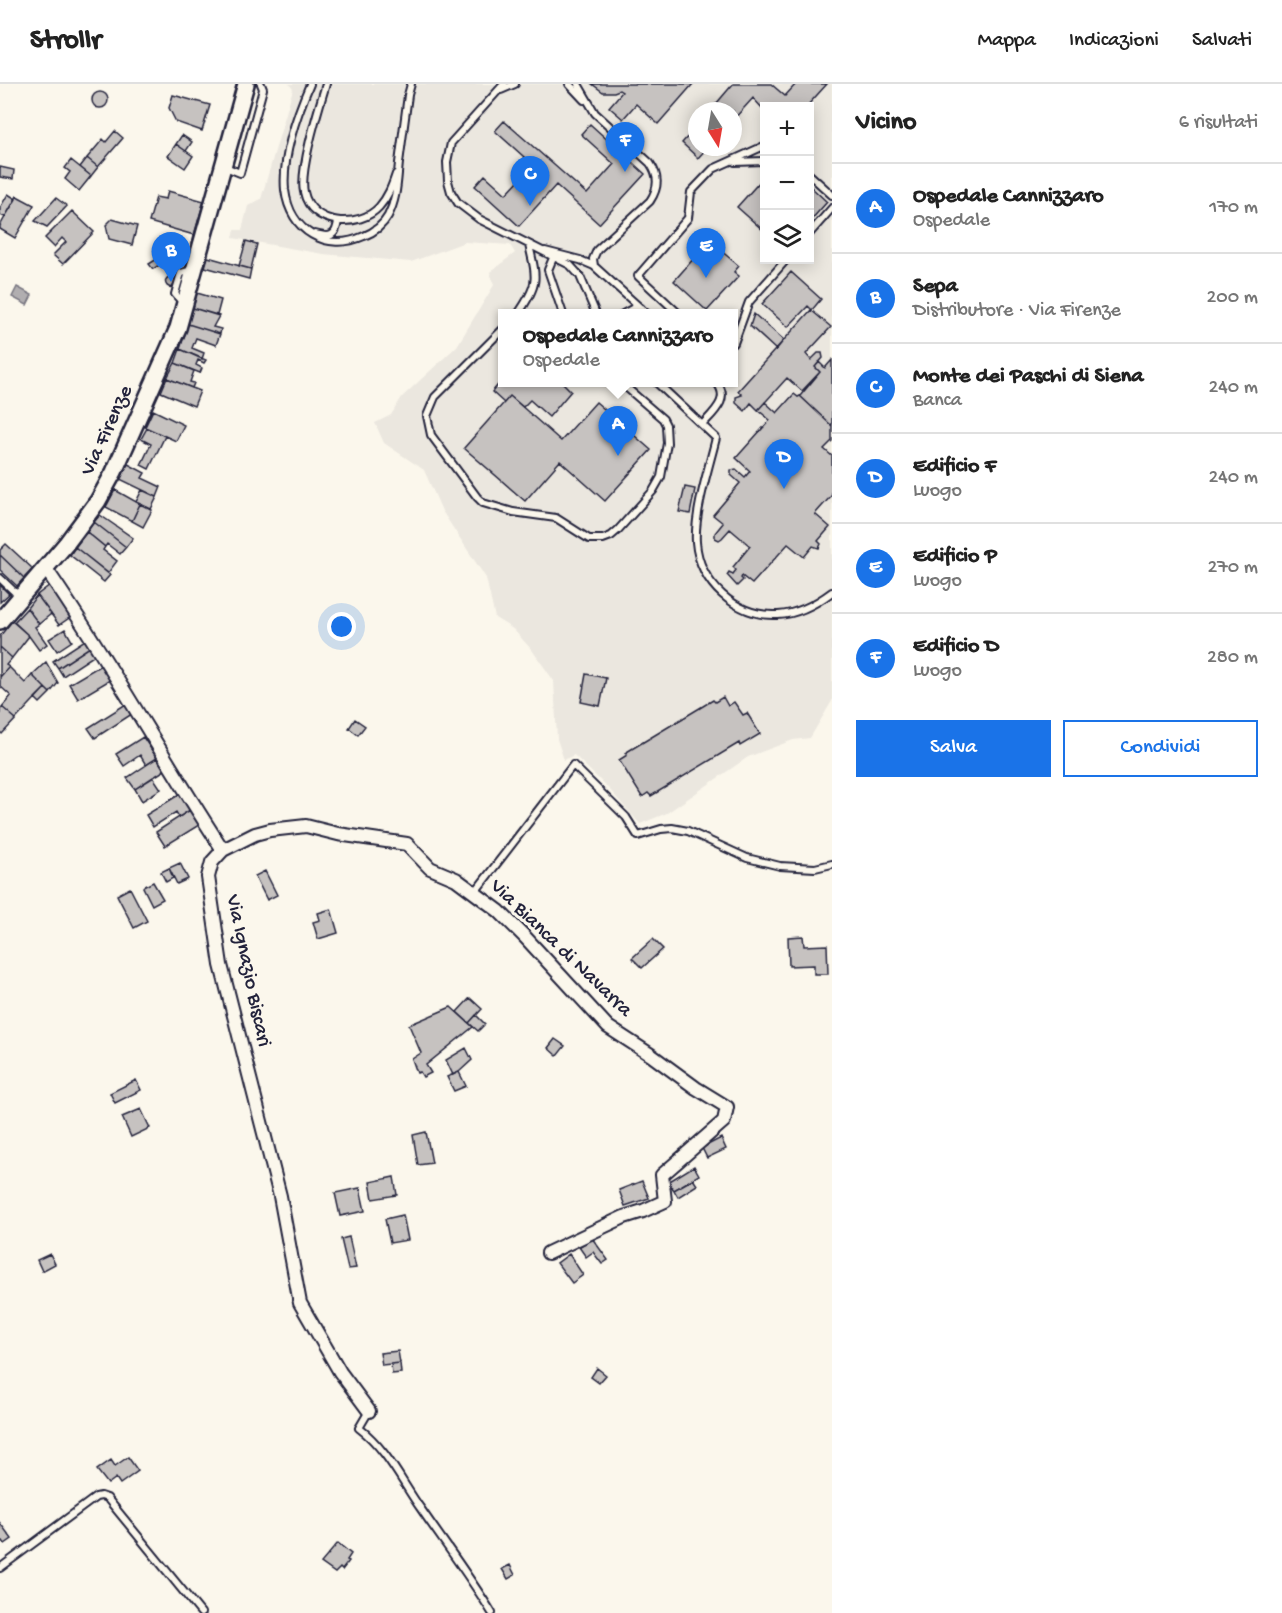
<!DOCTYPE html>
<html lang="it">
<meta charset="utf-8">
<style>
body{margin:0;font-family:"Gochi Hand",sans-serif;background:#f2f2f2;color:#222}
.controls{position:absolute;right:18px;top:18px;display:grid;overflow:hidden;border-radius:0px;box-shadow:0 3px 15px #0003}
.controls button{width:54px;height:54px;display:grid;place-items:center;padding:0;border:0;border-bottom:2px solid #e0e0e0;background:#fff;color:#222;font:30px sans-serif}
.compass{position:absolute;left:688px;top:18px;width:54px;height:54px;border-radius:50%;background:#fff;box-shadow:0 3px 15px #0003;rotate:169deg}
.you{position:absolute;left:342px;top:543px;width:21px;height:21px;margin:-15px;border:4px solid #fff;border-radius:50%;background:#1a73e8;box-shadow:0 0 0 9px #1a73e833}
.badge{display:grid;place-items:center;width:39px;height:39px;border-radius:50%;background:#1a73e8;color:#fff;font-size:20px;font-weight:700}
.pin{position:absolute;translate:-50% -50px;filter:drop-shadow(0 2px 3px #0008)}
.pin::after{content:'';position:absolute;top:32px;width:21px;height:18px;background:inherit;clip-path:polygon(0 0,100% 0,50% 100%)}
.popup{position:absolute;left:498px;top:225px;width:240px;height:78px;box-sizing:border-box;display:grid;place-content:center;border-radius:0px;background:#fff;filter:drop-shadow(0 2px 4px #0005);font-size:20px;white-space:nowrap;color:#767676}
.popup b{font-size:22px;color:#222}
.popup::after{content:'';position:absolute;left:50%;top:100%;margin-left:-12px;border:12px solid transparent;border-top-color:#fff}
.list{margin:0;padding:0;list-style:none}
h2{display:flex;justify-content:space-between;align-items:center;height:78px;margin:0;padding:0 24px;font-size:26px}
h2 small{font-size:20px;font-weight:400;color:#767676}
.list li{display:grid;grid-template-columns:39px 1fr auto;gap:18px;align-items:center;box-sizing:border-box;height:90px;padding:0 24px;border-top:2px solid #e0e0e0}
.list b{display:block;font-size:22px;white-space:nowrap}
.list p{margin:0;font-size:20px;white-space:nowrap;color:#767676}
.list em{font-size:20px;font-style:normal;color:#767676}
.actions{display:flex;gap:12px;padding:18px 24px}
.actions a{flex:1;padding:14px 0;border:2px solid #1a73e8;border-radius:0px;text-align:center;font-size:21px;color:#1a73e8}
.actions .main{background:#1a73e8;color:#fff}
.icon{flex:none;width:33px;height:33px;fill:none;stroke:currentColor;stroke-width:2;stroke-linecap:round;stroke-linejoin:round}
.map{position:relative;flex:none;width:832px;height:1529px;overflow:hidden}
header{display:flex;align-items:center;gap:36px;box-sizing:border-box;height:84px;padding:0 30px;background:#fff;border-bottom:2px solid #e0e0e0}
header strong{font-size:28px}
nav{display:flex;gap:33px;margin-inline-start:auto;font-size:21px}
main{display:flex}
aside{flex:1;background:#fff}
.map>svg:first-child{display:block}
</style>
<header>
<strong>Strollr</strong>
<nav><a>Mappa</a><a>Indicazioni</a><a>Salvati</a></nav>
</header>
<main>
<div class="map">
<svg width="832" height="1529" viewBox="0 0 832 1529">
<rect width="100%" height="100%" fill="#fbf7ec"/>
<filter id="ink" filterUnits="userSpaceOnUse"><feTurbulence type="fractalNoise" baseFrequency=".0167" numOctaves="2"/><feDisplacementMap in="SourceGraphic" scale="12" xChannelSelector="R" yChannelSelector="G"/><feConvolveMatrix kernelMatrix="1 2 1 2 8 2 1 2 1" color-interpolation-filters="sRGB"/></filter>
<g filter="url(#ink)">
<path fill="#ebe7df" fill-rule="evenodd" d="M289,0H832V617L810,654L793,656L748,673L667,729L640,740L609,705L574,671L564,676L557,655L554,597L532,566L513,545L495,534L486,494L442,427L424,386L384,359L375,339L391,331L402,313L457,262L494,201L490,188L515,169L510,161L465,158L411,178L323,170L233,154L235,146H242L248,122L261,115L293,5ZM764,22H810V176H764ZM697,27H733V63H697ZM502,230H734V298H502Z"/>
<path fill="#b1aeb0" stroke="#787681" stroke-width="1.5" d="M17,203L32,211L27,221L12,213Z"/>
<path fill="#c6c2c0" stroke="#22223b" stroke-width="1.5" d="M592,0H693L658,40L636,20L623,35L609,23L622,8L619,6L614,8H603Z
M733,0H771L785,12L796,0H827L807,22H764V26L753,14L733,36V27H710Z
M92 16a8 8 0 1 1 16 0a8 8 0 1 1-16 0Z
M173,11L210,21L202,47L176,38L169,24Z
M504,37L587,110L614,80L581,50L590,40L645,90L599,140L556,101L519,142L475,102L485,91L506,110L533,81L495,47Z
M697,42V63H708L698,74L682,59Z
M115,47L123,54L98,83L87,74L103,55L106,58Z
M182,51L192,58L186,67L176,60Z
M176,60L193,72L185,84L168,72Z
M87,74L98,83L91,92L80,83Z
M71,76L91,92L79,107L65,95L70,88L65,84Z
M0,83L14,86L13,95L0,93Z
M764,93V147L737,123Z
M810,102L827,118L810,137Z
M168,107L204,117L194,151L149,138L156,113L166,115Z
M8,110L16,115L5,133L0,131V124Z
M17,112L34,121L15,154L0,145V142Z
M56,114L67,122L47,143L35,137Z
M72,127L94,148L63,180L53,171L66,158L62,154L54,163L45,154Z
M112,135L137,142L132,161L109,155L106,141Z
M246,157L257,160L251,185L239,182Z
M713,160L739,182L734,188L739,192L707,227L674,197L703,164L707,167Z
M208,173L251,185L249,195L205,183Z
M157,175L161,180L153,185L149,180Z
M791,188L821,215L812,226L808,222L788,243L762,220Z
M165.5 198a5.5 5.5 0 1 1 11 0a5.5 5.5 0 1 1-11 0Z
M197,209L221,216L217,231L193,224Z
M193,224L219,232L213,243L221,245L220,250L188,240Z
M811,226L831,243L806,270L811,276L818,269H822L823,274L815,283L820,288L802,307L787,294L758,326L751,319L745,327L736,319V313L742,311L738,307Z
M754,230L784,256L776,266L750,242Z
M188,240L220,250L216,261L196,254L192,264L204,269L202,275L180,265Z
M180,265L206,276L204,279L198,276L196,281L202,284L200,289L175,279Z
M832,276V342L800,312L820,288L815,283L819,278L825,284Z
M175,279L194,287L190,298L194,299L192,304L167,294Z
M167,294L200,307L194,322L161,308Z
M502,296V298H562L571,307L549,333L530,316L523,323L510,312L504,319L492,308Z
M794,310L798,313L800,312L832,342V357L824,365L832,372V411L815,430L830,443L818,457L821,460L819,464L813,462L804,473L788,460L752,500L742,492L741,494L743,496L737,502L727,491L729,488L733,490L736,486L733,483L750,462L730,445L722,454L719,456L715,454V449L723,439L713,431L740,399L731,391V386L736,385L745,393L750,387L736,374L770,336L758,326L765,318L777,329Z
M510,312L561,357L596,318L651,366L605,417L560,377L525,417L464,364Z
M153,326L184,341L176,357L145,343Z
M147,344L165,352L149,385L141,381L151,360L141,355Z
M128,380L145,389L142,394L161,403L157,413L120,395Z
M685,403L695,405L690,430L679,428Z
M115,406L140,420L132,437L106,423Z
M142,406L157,413L151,425L136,418Z
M140,420L152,426L143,443L132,437Z
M100,431L133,454L126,463L94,438Z
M94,438L126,463L120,470L107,460L105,463L87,448Z
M87,448L105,463L103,466L117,477L108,489L75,463Z
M6,460L33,485L24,494L0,471V466Z
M75,463L110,491L104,498L70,471Z
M0,471L24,494L17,502L0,486Z
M0,501L9,510L0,518Z
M50,501L72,532L59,541L37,511Z
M37,511L51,530L39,540L27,524Z
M27,524L39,540L35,543L47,560L39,566L29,552L14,538Z
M12,537L29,552L12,574L0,563V552Z
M65,545L72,557L57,567L49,555Z
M88,554L93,561L58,584L53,577Z
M93,561L98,569L63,592L58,584Z
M0,563L12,574L6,581L9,583L0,593Z
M46,578L58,599L50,609L32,591Z
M101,581L110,596L78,615L69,600Z
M9,583L25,599L32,591L45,604L16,635L2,623L11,612L0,602V593Z
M586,590L606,594L600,622L581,618Z
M45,604L50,609L40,619L35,614Z
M723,613L728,622L734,618L743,631L747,629L760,650L740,662L739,659L651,712L648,709L642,713L619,676L627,671L625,669L713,616L715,618Z
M126,620L132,630L95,654L88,644Z
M2,623L16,635L2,650L0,648V626Z
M355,635L365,642L358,651L349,644Z
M143,653L157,674L146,681L140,671L124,682L116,670Z
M157,674L165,686L135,705L127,694Z
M153,693L161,705L142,717L135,705Z
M180,710L190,726L179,733L176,728L153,743L146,731Z
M190,726L199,741L165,762L156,748Z
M180,779L188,795L177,800L169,784Z
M169,784L173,794L166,798L161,788Z
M265,787L277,811L267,816L255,792Z
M153,798L163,815L152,821L143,803Z
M130,804L147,837L134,844L117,811Z
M331,825L338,849L318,855L313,838L320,836L318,829Z
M803,852L804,862L827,861L828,890H814V881L789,882L788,853Z
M653,855L663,865L642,884L632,874Z
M470,914L482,925L469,939L457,928Z
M451,923L473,943L426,981L431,989L423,993L420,988L417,989L412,975L421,969L409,941Z
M476,931L485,940L478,947L469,939Z
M555,955L565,962L557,972L548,964Z
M466,964L472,976L459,988L453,991L446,976Z
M459,988L466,1002L454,1007L447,993Z
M136,996L141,1006L115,1019L110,1009Z
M141,1025L150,1044L131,1053L122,1033Z
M426,1048L432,1079L418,1081L413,1051Z
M721,1054L726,1065L707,1074L702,1064Z
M694,1082L699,1091L674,1106L668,1098Z
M394,1093L397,1111L373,1115L370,1098Z
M693,1095L697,1101L678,1113L674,1106Z
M642,1097L649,1114L625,1122L619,1106Z
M360,1104L365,1127L340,1132L335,1109Z
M403,1131L408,1156L390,1159L385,1135Z
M349,1153L356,1184L348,1185L341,1155Z
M592,1154L608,1176L602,1180L593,1168L586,1173L579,1163Z
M50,1170L55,1180L42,1187L37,1176Z
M569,1170L583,1191L572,1199L557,1179Z
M398,1267L400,1279L382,1281L380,1269Z
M400,1279L401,1289L392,1290L391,1280Z
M597,1284L606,1291L599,1299L591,1293Z
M128,1373L138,1387L120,1400L116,1394L108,1400L97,1386L111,1376L115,1382Z
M0,1439L12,1455L5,1460L3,1457L0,1458Z
M338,1459L351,1470L347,1476L349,1477L342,1486L340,1484L335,1489L321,1479Z
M510,1481L515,1491L508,1495L502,1485Z"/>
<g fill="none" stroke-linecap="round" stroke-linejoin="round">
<g stroke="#22223b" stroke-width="10">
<path id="service" d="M310,0C297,30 282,73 285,106C290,147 326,169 364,152C374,148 383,141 388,132C397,115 397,98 399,79C402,56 405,34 408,11L411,0
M326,0C319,23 299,86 304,108C311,142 359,145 379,123C388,113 392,102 396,90
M504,0L451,59L447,78L448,97L451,108L458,119L479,135L570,181L580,192L596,230
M569,0L584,16
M578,0L595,29L650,79C659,92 659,103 650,117L597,166L593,175L594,182
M501,6L515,0
M735,78L764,77
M223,82L240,89L260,16L263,5L261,0
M810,91L832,111
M810,149L832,124
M315,150C330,154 336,153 338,137
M545,167L580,176L594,182L647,230
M553,174L548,186L563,230
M183,219L175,210L181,189L193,186
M518,230C539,200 537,195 529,161
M623,230L634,224H641
M679,230L638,192L688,134L691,108L713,85L764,62
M502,246L435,313L427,332L431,351L477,413L483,419L513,428L556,434L589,455H603L611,452L618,446L653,407L661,393L667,359L666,341L663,335L620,298
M734,259L749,218L786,176
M656,298L716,354C709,383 694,429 696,458C699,499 736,533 778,531C798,530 816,520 832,508
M703,340C714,328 731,314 716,298
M0,494L20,513
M475,808L573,681L626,733L638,752L661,745L672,744L688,747L747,774L780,782L815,784L832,780
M369,1327L359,1344C387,1365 401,1397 421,1425C445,1460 470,1493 492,1529
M0,1484L96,1413L101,1412L107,1414L201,1529"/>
</g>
<g stroke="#22223b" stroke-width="16">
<path id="minor" d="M46,485C109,576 162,673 223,766L212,778L208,793L221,881L280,1112L300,1219L340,1288L369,1327
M223,766L255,750L270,746L306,742L338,750L407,760L430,784L456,795L499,827L525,853L608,943L651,971L696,1004L727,1023L724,1037L662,1091L665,1117L643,1127L624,1133L548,1169"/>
</g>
<g stroke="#22223b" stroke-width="20">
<path id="tertiary" d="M0,537L66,460L98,417L114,388L178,244L246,0"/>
</g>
<use href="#service" stroke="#fbf7ec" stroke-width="6"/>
<use href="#minor" stroke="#fbf7ec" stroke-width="12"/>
<use href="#tertiary" stroke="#fbf7ec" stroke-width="15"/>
</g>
</g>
<g text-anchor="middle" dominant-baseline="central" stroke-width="6" stroke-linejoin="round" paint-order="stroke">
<g font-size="21" fill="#22223b" stroke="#fbf7ec">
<text transform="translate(108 347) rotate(-65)">Via Firenze</text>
<text transform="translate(560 865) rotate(44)">Via Bianca di Navarra</text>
<text transform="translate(247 887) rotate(78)">Via Ignazio Biscari</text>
</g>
</g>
</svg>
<div class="controls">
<button>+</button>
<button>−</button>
<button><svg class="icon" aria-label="layers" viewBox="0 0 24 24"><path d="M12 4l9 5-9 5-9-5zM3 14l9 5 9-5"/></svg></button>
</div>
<svg class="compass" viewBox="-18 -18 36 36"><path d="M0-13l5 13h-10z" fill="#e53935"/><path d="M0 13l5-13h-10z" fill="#767676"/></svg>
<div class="you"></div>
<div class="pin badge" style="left:618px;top:372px">A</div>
<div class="popup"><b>Ospedale Cannizzaro</b>Ospedale</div>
<div class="pin badge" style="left:171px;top:198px">B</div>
<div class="pin badge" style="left:530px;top:122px">C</div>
<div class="pin badge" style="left:784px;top:405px">D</div>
<div class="pin badge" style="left:706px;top:194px">E</div>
<div class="pin badge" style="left:625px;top:88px">F</div>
</div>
<aside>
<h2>Vicino<small>6 risultati</small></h2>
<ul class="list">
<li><span class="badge">A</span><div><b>Ospedale Cannizzaro</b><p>Ospedale</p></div><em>170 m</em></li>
<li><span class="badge">B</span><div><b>Sepa</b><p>Distributore · Via Firenze</p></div><em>200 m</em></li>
<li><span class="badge">C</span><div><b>Monte dei Paschi di Siena</b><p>Banca</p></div><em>240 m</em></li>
<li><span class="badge">D</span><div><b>Edificio F</b><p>Luogo</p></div><em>240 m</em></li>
<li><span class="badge">E</span><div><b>Edificio P</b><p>Luogo</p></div><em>270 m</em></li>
<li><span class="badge">F</span><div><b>Edificio D</b><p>Luogo</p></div><em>280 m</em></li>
</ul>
<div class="actions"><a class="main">Salva</a><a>Condividi</a></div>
</aside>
</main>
